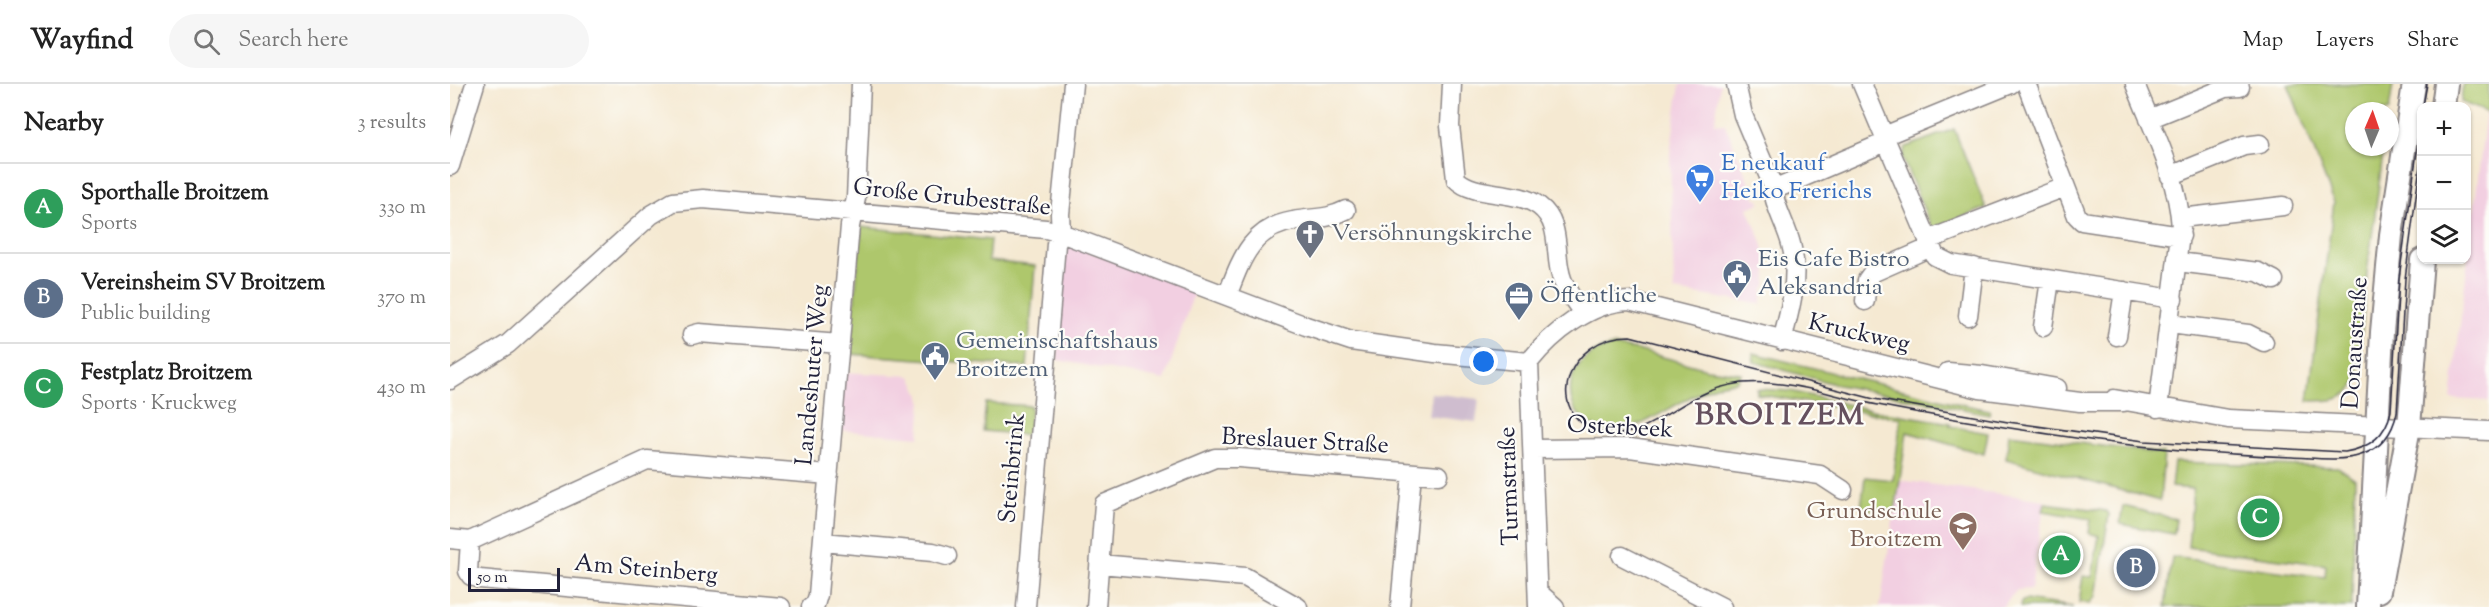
<!DOCTYPE html>
<meta charset="utf-8">
<style>
body{margin:0;font-family:"Sorts Mill Goudy",serif;background:#f6f6f6;color:#222}
.controls{position:absolute;right:18px;top:18px;display:grid;overflow:hidden;border-radius:12px;box-shadow:0 2px 4px #0004}
.controls button{width:54px;height:54px;display:grid;place-items:center;padding:0;border:0;border-bottom:2px solid #e0e0e0;background:#fff;color:#222;font:30px sans-serif}
.compass{position:absolute;left:1895px;top:18px;width:54px;height:54px;border-radius:50%;background:#fff;box-shadow:0 2px 4px #0004;rotate:2deg}
.scale{position:absolute;left:18px;bottom:15px;width:92px;box-sizing:border-box;padding-left:6px;border:3px solid #22223b;border-top:0;font-size:16px;line-height:21px;white-space:nowrap;color:#22223b;-webkit-text-stroke:4px #fdfcf7;paint-order:stroke}
.you{position:absolute;left:1034px;top:278px;width:21px;height:21px;margin:-15px;border:4px solid #fff;border-radius:50%;background:#1a73e8;box-shadow:0 0 0 9px #1a73e833}
.badge{display:grid;place-items:center;width:39px;height:39px;border-radius:50%;background:#7c3aed;color:#fff;font-size:20px;font-weight:700}
.pin{position:absolute;translate:-50% -50%;border:3px solid #fff;box-shadow:0 2px 6px #0006}
.list{margin:0;padding:0;list-style:none}
h2{display:flex;justify-content:space-between;align-items:center;height:78px;margin:0;padding:0 24px;font-size:26px}
h2 small{font-size:20px;font-weight:400;color:#767676}
.list li{display:grid;grid-template-columns:39px 1fr auto;gap:18px;align-items:center;box-sizing:border-box;height:90px;padding:0 24px;border-top:2px solid #e0e0e0}
.list b{display:block;font-size:22px;white-space:nowrap}
.list p{margin:0;font-size:20px;white-space:nowrap;color:#767676}
.list em{font-size:20px;font-style:normal;color:#767676}
.icon{flex:none;width:33px;height:33px;fill:none;stroke:currentColor;stroke-width:2;stroke-linecap:round;stroke-linejoin:round}
.map{position:relative;flex:none;width:2039px;height:523px;overflow:hidden}
header{display:flex;align-items:center;gap:36px;box-sizing:border-box;height:84px;padding:0 30px;background:#fff;border-bottom:2px solid #e0e0e0}
header strong{font-size:28px}
nav{display:flex;gap:33px;margin-inline-start:auto;font-size:21px}
.search{width:420px;height:54px;background:#f6f6f6;display:flex;align-items:center;gap:15px;box-sizing:border-box;padding:0 21px;border-radius:33px;color:#767676;font-size:22px}
main{display:flex}
aside{flex:1;background:#fff}
.map>svg:first-child{display:block}
</style>
<header>
<strong>Wayfind</strong>
<div class="search"><svg class="icon" aria-label="search" viewBox="0 0 24 24"><circle cx="10" cy="10" r="6"/><path d="M15 15l6 6"/></svg>Search here</div>
<nav><a>Map</a><a>Layers</a><a>Share</a></nav>
</header>
<main>
<aside>
<h2>Nearby<small>3 results</small></h2>
<ul class="list">
<li><span class="badge" style="background:#2e9e5b">A</span><div><b>Sporthalle Broitzem</b><p>Sports</p></div><em>330 m</em></li>
<li><span class="badge" style="background:#5c6f8a">B</span><div><b>Vereinsheim SV Broitzem</b><p>Public building</p></div><em>370 m</em></li>
<li><span class="badge" style="background:#2e9e5b">C</span><div><b>Festplatz Broitzem</b><p>Sports · Kruckweg</p></div><em>430 m</em></li>
</ul>
</aside>
<div class="map">
<svg width="2039" height="523" viewBox="0 0 2039 523">
<rect width="100%" height="100%" fill="#fdfcf7"/>
<filter id="ink" filterUnits="userSpaceOnUse"><feTurbulence type="fractalNoise" baseFrequency=".0167" numOctaves="2"/><feDisplacementMap in="SourceGraphic" scale="12" xChannelSelector="R" yChannelSelector="G"/><feConvolveMatrix kernelMatrix="1 2 1 2 8 2 1 2 1" color-interpolation-filters="sRGB"/></filter>
<filter id="wash" filterUnits="userSpaceOnUse"><feTurbulence type="fractalNoise" baseFrequency=".008" numOctaves="4" result="noise"/><feDisplacementMap in="SourceGraphic" scale="24" xChannelSelector="R" yChannelSelector="G"/><feGaussianBlur stdDeviation="1.35" result="paint"/><feColorMatrix in="noise" values="0 0 0 0 0 0 0 0 0 0 0 0 0 0 0 0 0 1.4 0 .05"/><feComposite in="paint" operator="in"/></filter>
<g filter="url(#wash)">
<rect width="100%" height="100%" fill="#f5e9d2"/>
<path fill="#f2cfe1" d="M1230,0H1270L1265,39L1275,40L1306,115L1308,114L1310,119L1298,124L1312,158L1317,179L1316,203H1314L1311,220L1224,207L1220,70Z
M2036,28L2039,29V317L2001,315Z
M616,159L745,205L715,296L607,276Z
M393,288L461,292L472,316L469,353L388,346Z
M1449,396L1595,416L1581,505L1567,506L1552,523H1430Z"/>
<path fill="#cfbdcf" d="M981,309L1029,315L1026,338L978,332Z"/>
<path fill="#aec76c" stroke="#687454" stroke-width="1.5" d="M1838,0H1943L1939,27H1904V63H1934L1917,189L1907,299C1894,318 1879,317 1858,317L1884,118Z
M2013,0H2039V29L2011,18Z
M1504,45L1536,124L1482,145L1452,73L1456,63Z
M411,143L540,156L538,177L585,182L577,283L400,270Z
M1162,262L1187,266L1257,285L1291,289L1286,298C1244,299 1193,352 1159,347C1108,340 1106,273 1162,262Z
M1303,269L1510,320L1540,326L1539,330L1388,301L1304,278Z
M1307,305L1340,307L1422,326L1500,339V342L1538,349L1534,370L1457,348L1445,428L1411,424L1415,393L1443,396L1451,334L1307,310Z
M536,319L581,322L579,351L533,347Z
M1559,350L1714,370L1710,417L1556,375Z
M1724,378L1888,383L1905,395L1902,523H1715L1722,473L1875,493L1876,481L1738,463L1743,405L1721,403Z
M1595,419L1656,427L1659,430L1646,512L1640,519L1629,518L1633,492L1642,493L1649,452L1639,449L1641,435L1593,427Z
M1673,422L1726,435L1724,450L1670,440Z
M1575,516L1623,523H1570L1571,518Z"/>
</g>
<g filter="url(#ink)">
<g fill="none" stroke-linecap="round" stroke-linejoin="round">
<g stroke="#8c8686" stroke-width="21">
<path id="minor" d="M1002,0L1000,42L1006,95C1024,114 1066,105 1089,122C1113,140 1103,171 1112,195C1116,207 1126,219 1134,230
M1286,0L1293,31L1325,107
M1412,0L1485,172L1501,180L1723,215
M1685,0C1703,46 1728,94 1731,143L1708,324
M1577,2L1627,132L1632,137L1731,152
M1699,35L1775,4L1790,3
M0,82L25,0
M1720,92L1794,62L1810,60
M1731,134L1833,122
M1478,156L1615,103
M1728,178L1808,188L1824,196
M777,212C791,176 801,144 843,137C864,133 876,136 896,126
M1415,217L1417,196L1422,189L1481,163
M1518,232L1524,183
M1720,240L1798,250L1814,258
M1593,243L1600,196
M242,251L249,249L390,260
M1667,252L1674,207
M1332,257C1340,226 1350,192 1341,160C1337,144 1328,129 1324,112L1328,104L1436,58L1434,52L1561,0
M1079,278C1102,249 1141,218 1179,217L1530,305L1630,318H1674
M1079,278L1088,523
M1498,288L1532,291L1607,304
M0,296L58,260L201,131L223,118L253,115L596,145L611,149L856,242L901,257L985,269L1079,278
M1664,315L1778,335L2039,347
M1083,365L1180,364L1370,391L1393,406
M0,455L20,457L197,376L379,391
M20,457L18,487L21,492L30,495L331,523
M373,458L483,468L497,472
M1172,472L1272,523
M650,480L795,493L848,523
M1089,509L1105,523
M361,523L365,521L368,511L400,142L406,114L411,0
M576,523L606,160L611,149L610,130L623,0
M646,523L654,420L765,374H789L989,391
M950,523L962,389"/>
</g>
<g stroke="#8c8686" stroke-width="26">
<path id="major" d="M1993,22L1996,0
M1929,507L1959,343L1972,176
M1918,523L1932,248L1941,151L1964,0"/>
</g>
<use href="#minor" stroke="#fff" stroke-width="18"/>
<use href="#major" stroke="#fff" stroke-width="22"/>
<path stroke="#22223b" stroke-width="1.5" d="M1973,22L1977,0
M1972,33L1949,194L1941,327C1936,351 1920,364 1895,368L1694,357L1558,338L1424,315L1180,252C1117,252 1091,329 1149,348C1183,360 1220,325 1249,312C1262,305 1277,301 1292,299C1338,295 1383,312 1428,321C1487,333 1546,342 1605,351C1683,363 1763,370 1842,373C1864,374 1890,378 1911,371C1932,364 1943,348 1947,328L1955,195L1972,67"/>
</g>
</g>
<defs>
<g id="supermarket-pin" transform="scale(1.5)"><path d="M0 17L-7.5 6A9.5 9.5 0 1 1 7.5 6Z" fill="#3f7fe0" stroke="#fdfcf7"/><path d="M-6-5.5h2.5l.6 2H6L4.5 2H-2.5L-4.4-4H-6ZM-1.5 3.2a1.3 1.3 0 1 0 .1 0ZM3 3.2a1.3 1.3 0 1 0 .1 0Z" fill="#fff"/></g>
<g id="church-pin" transform="scale(1.5)"><path d="M0 17L-7.5 6A9.5 9.5 0 1 1 7.5 6Z" fill="#6b7280" stroke="#fdfcf7"/><path d="M-1.2-6h2.4v3.5h3.3v2.4h-3.3V6h-2.4V-.1h-3.3v-2.4h3.3Z" fill="#fff"/></g>
<g id="civic-pin" transform="scale(1.5)"><path d="M0 17L-7.5 6A9.5 9.5 0 1 1 7.5 6Z" fill="#5c6f8a" stroke="#fdfcf7"/><path d="M-.6-6.5H3V-4.5H.6V-3L4-1V1h2V6H-6V1h2V-1L-.6-3ZM-1.2 2.5V6h2.4V2.5Z" fill="#fff"/></g>
<g id="office-pin" transform="scale(1.5)"><path d="M0 17L-7.5 6A9.5 9.5 0 1 1 7.5 6Z" fill="#5c6f8a" stroke="#fdfcf7"/><path d="M-6-3h4V-5.5h4V-3h4V5H-6ZM-1-4.5V-3h2v-1.5ZM-6 0V1H6V0Z" fill="#fff"/></g>
<g id="school-pin" transform="scale(1.5)"><path d="M0 17L-7.5 6A9.5 9.5 0 1 1 7.5 6Z" fill="#8d6e63" stroke="#fdfcf7"/><path d="M0-5L7-2L0 1L-7-2ZM-4 1L0 2.5L4 1V4Q0 6-4 4Z" fill="#fff"/></g>
</defs>
<g fill-rule="evenodd">
<use href="#supermarket-pin" x="1250" y="94"/>
<use href="#church-pin" x="860" y="150"/>
<use href="#civic-pin" x="1287" y="190"/>
<use href="#office-pin" x="1069" y="212"/>
<use href="#civic-pin" x="485" y="272"/>
<use href="#school-pin" x="1513" y="442"/>
</g>
<g text-anchor="middle" dominant-baseline="central" stroke-width="4.5" stroke-linejoin="round" paint-order="stroke">
<g font-size="24" fill="#366cbe" stroke="#fdfcf7" text-anchor="start">
<text x="1271" y="80">E neukauf<tspan x="1271" dy="28">Heiko Frerichs</tspan></text>
</g>
<g font-size="24" fill="#22223b" stroke="#fdfcf7">
<text transform="translate(502 114) rotate(6)">Große Grubestraße</text>
<text transform="translate(1409 250) rotate(13)">Kruckweg</text>
<text transform="translate(1906 259) rotate(-86)">Donaustraße</text>
<text transform="translate(363 291) rotate(-85)">Landeshuter Weg</text>
<text transform="translate(1170 344) rotate(3)">Osterbeek</text>
<text transform="translate(855 358) rotate(3)">Breslauer Straße</text>
<text transform="translate(563 384) rotate(-85)">Steinbrink</text>
<text transform="translate(1060 402) rotate(-92)">Turmstraße</text>
<text transform="translate(196 486) rotate(5)">Am Steinberg</text>
</g>
<g font-size="24" fill="#5b616d" stroke="#fdfcf7" text-anchor="start">
<text x="881" y="150">Versöhnungskirche</text>
</g>
<g font-size="24" fill="#4e5e75" stroke="#fdfcf7" text-anchor="start">
<text x="1308" y="176">Eis Cafe Bistro<tspan x="1308" dy="28">Aleksandria</tspan></text>
<text x="1090" y="212">Öffentliche</text>
<text x="506" y="258">Gemeinschaftshaus<tspan x="506" dy="28">Broitzem</tspan></text>
</g>
<g font-size="24" fill="#785e54" stroke="#fdfcf7" text-anchor="end">
<text x="1492" y="428">Grundschule<tspan x="1492" dy="28">Broitzem</tspan></text>
</g>
<g font-size="30" font-weight="bold" letter-spacing="1.5" fill="#66515f" stroke="#fdfcf7">
<text x="1330" y="332">BROITZEM</text>
</g>
</g>
</svg>
<div class="controls">
<button>+</button>
<button>−</button>
<button><svg class="icon" aria-label="layers" viewBox="0 0 24 24"><path d="M12 4l9 5-9 5-9-5zM3 14l9 5 9-5"/></svg></button>
</div>
<svg class="compass" viewBox="-18 -18 36 36"><path d="M0-13l5 13h-10z" fill="#e53935"/><path d="M0 13l5-13h-10z" fill="#767676"/></svg>
<div class="scale">50 m</div>
<div class="you"></div>
<div class="pin badge" style="left:1611px;top:471px;background:#2e9e5b">A</div>
<div class="pin badge" style="left:1686px;top:484px;background:#5c6f8a">B</div>
<div class="pin badge" style="left:1810px;top:434px;background:#2e9e5b">C</div>
</div>
</main>
